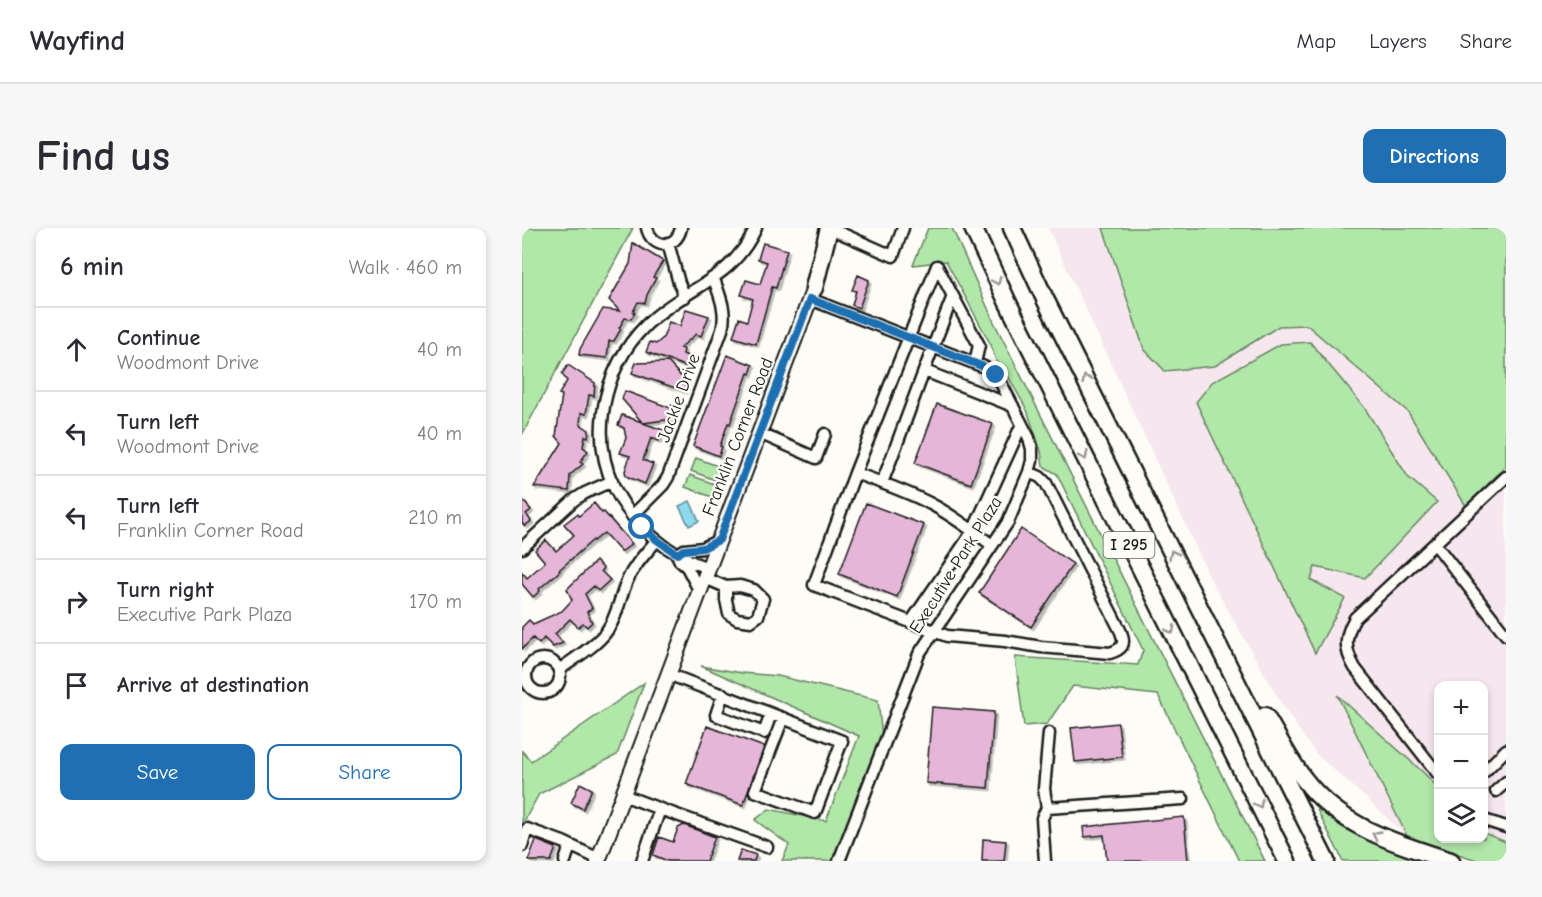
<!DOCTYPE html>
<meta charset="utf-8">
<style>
body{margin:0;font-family:"Comic Neue",sans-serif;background:#f7f7f7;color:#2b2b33}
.controls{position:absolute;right:18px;bottom:18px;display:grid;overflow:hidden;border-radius:12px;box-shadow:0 3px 9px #0003}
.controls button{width:54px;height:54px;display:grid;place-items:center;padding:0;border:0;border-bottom:2px solid #e1e1e2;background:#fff;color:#2b2b33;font:30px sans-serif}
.stop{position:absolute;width:18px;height:18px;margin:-14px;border:4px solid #1f6fb2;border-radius:50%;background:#fff}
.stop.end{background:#1f6fb2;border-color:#fff;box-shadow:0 2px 6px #0008}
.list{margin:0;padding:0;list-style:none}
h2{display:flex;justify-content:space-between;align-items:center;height:78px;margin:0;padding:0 24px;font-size:26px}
h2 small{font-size:20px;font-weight:400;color:#7c7c81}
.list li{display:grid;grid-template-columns:39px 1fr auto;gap:18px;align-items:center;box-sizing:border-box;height:84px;padding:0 24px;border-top:2px solid #e1e1e2}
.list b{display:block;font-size:22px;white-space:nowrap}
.list p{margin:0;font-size:20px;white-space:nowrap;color:#7c7c81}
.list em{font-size:20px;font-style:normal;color:#7c7c81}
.actions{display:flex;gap:12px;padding:18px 24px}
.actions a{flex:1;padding:14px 0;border:2px solid #1f6fb2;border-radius:12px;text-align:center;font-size:21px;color:#1f6fb2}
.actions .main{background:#1f6fb2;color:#fff}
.icon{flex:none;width:33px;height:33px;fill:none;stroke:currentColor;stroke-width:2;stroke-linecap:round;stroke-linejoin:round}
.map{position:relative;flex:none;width:984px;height:633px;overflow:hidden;border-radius:12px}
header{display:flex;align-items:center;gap:36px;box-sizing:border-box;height:84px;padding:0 30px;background:#fff;border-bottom:2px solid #e1e1e2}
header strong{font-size:28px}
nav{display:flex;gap:33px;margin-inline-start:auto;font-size:21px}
.intro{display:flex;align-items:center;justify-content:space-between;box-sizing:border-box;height:144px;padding:0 36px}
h1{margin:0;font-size:42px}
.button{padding:15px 27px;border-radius:12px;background:#1f6fb2;color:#fff;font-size:21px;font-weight:700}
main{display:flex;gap:36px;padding:0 36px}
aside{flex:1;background:#fff;border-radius:12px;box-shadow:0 3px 9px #0003}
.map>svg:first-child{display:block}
</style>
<header>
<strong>Wayfind</strong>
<nav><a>Map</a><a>Layers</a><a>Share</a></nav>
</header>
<div class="intro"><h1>Find us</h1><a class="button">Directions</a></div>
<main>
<aside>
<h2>6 min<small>Walk · 460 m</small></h2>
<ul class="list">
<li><svg class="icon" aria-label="ahead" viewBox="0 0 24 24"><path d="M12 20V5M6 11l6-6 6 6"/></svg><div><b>Continue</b><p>Woodmont Drive</p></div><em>40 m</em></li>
<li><svg class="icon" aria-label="left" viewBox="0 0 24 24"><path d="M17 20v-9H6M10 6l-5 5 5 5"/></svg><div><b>Turn left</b><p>Woodmont Drive</p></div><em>40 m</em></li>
<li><svg class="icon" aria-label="left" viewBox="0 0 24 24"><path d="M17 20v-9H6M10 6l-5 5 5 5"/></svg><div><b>Turn left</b><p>Franklin Corner Road</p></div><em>210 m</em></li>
<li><svg class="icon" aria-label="right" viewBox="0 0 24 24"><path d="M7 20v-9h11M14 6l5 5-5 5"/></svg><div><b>Turn right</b><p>Executive Park Plaza</p></div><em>170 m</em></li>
<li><svg class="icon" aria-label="arrive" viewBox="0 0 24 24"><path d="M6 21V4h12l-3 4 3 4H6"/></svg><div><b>Arrive at destination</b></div></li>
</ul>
<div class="actions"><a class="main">Save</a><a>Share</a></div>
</aside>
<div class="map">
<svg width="984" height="633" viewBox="0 0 984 633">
<defs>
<filter id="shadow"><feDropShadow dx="2.5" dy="2.5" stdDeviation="0" flood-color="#0004"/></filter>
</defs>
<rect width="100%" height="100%" fill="#fdfcf7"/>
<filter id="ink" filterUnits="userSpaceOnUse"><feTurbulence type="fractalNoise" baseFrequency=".0167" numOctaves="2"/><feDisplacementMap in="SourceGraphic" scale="12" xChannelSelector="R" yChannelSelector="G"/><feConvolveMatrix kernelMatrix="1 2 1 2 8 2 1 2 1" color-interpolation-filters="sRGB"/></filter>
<g filter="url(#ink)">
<path fill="#f6e7ee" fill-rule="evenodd" d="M526,0H984V633H958L886,610L844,570L793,525L759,475L690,354ZM916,458H962V610H916Z"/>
<path fill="#b1e7a9" stroke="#668262" stroke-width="1.5" d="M0,0H111L0,207Z
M406,0H430L472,94L743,633H717L636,467L551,458L525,496L502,498L493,429L616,437L621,422L535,246L521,238L519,223L505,182L487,150L474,133L469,117L424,33L391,37Z
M581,0H984V238L944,278L886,184L785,97L757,98L693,138L643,143L622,121Z
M788,114L842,179L886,249L915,274L843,350L793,339L789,352L823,370L793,425L674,174L690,154L759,116Z
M174,230L201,240L196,253L169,243Z
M168,247L195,257L190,269L163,259Z
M179,438L220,445L256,448L356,472L361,519L313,633H260L267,617L233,592L247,581L304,593L337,508Z
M122,455L95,527L17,566L0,597V523L9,533Z
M815,467L903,546L916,560V610H962V605L984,614V633H958L886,610Z
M788,568L836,606L907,633H821Z"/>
<path fill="#8ed9ee" stroke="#608d9a" stroke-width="1.5" d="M168,273L177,293L167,298L157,278Z"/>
<path fill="#e6b6d8" stroke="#1c1c1c" stroke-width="1.5" filter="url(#shadow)" d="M111,15L141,33L131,49L134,50L125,67L123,75L116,74L111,84L113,85L109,91L103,90L97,100L99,101L92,113H87L85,130L57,127L58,121L81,81L98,83L87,72L108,36Z
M241,15L265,22L254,60L250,59L234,116L211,109L217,90L225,93L231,71L219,67L224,52L238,56L245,34L236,31Z
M336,47L347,52L337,80L330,77L334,63L330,62Z
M164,81L187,88L179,108L174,106L158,120L162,121L161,126L168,129L165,139L124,124L128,114L134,116L141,110L147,94L158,98Z
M205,127L231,137L228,146L226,145L208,196L206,195L198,218L200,219L197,228L171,218Z
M146,134L165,155L162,163L110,145L114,135Z
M46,137L73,155L72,168L67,167L64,186L59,185L58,196L67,202L66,209L63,208L61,219L66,223L58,234L61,236L48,247L47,263L12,259L40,215L34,208L40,167L37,166L45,153L40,146Z
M103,163L154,182L151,191L121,195L141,202L137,213L129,210L121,232L131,236L123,256L104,248L103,243L108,228L98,225L104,210L102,200L96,197L100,187L120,194L100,171Z
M415,176L471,196L449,256L393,235Z
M0,271L9,282L4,286L9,293L3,298L0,295Z
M72,275L80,285L82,284L110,316L99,324L82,305L72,313L71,312L37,342L38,343L17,361L18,363L11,369L0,356V344L5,350L23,334L13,322L24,312L34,323L52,307L42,296L55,286L57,288Z
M344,275L402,297L375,369L317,346Z
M499,301L551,336L509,399L457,365Z
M74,333L81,340L79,343L88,352L76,363L72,358L63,366L70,380L65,384L70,394L65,399L61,395L56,399L48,391L33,406L41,415L31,419L22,410L17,416L11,410L0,421V399L7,392L11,396L40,383L50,372L45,361Z
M410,479L472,484L466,560L404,555Z
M596,495L600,529L553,534L549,500Z
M185,498L242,519L221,577L164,556Z
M58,555L70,561L61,581L49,575Z
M662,589L666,633H585L582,607L562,609L561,599Z
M162,597L193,609L184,633H146L131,627L137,609L151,614L156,600Z
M461,611L484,613L482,633H460Z
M14,612L34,620L29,633H6Z
M219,622L234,627L232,633H215Z"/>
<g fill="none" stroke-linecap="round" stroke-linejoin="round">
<g stroke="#1c1c1c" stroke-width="15">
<path id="minor" d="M125,0C130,21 154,22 159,0
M314,3L371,28L381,0
M146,15L157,55L163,69
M288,71L462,139C469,143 474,148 479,155L507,210L510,221V233L507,244L486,294L397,426L317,633
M453,135L457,117L415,38L333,245L292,357L425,408L483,413L519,419L588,425C600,421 604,417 599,404L524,255L518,249L507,244
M403,143L491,178
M237,205L294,230L303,206
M333,245C358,254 384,263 407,275C430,287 450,302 470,317
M360,255C384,193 406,130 431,68
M110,288L141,257L146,249L200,102C205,83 198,69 192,51
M913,316L984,407
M0,320L52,272L63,265L90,253
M186,340C146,327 110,297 92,259C65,201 85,129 133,89C172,56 210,51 234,0
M183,350L204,359L218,358L232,362L241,371L236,388L229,393L215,391L207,386L204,372V359
M178,364L165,339L158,333L155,326L162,322L181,320L197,312
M389,394L451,303L500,196
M4 448a17 17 0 1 1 34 0a17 17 0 1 1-34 0Z
M37,442C51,431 73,419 84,404C95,390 98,369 105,353C112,337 124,325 135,312
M146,446L320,513L293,585L233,563L261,490
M201,466L194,487L242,505L249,486
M962,544L984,522
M916,546L833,440C822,421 822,409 833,390L984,249
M974,563L984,554
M101,567L138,581L120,633
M525,580L661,571
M138,581L245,619
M962,592L984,599
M0,618L5,601L41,614L77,631
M43,633L48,618
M523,633L520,590L525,580L522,561L527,505"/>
</g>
<g stroke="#1c1c1c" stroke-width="18">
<path id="major" d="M76,633L292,60"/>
</g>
<g stroke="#1c1c1c" stroke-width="21">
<path id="highway" d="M451,0L486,75L765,633
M490,0L523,71L804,633
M292,60L307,0
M743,488C756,509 767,532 782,551C819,600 874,615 929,633"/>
</g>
<use href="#minor" stroke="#fdfcf7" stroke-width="10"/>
<use href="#major" stroke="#fdfcf7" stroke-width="14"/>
<use href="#highway" stroke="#fdfcf7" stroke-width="16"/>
</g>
<defs><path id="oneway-chevron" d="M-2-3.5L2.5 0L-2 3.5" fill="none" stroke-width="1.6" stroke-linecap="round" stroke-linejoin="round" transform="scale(1.5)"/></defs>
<g stroke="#989794">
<use href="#oneway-chevron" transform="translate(475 53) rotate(65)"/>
<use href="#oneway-chevron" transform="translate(564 151) rotate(-117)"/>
<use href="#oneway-chevron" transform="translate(562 228) rotate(63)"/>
<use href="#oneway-chevron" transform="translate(651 326) rotate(-116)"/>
<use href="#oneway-chevron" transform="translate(649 402) rotate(63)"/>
<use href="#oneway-chevron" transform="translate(737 576) rotate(63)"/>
<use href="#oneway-chevron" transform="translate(854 607) rotate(-155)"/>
</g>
</g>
<g fill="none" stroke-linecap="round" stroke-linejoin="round" filter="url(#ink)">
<path stroke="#1f6fb2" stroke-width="8" d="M120,299L135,312L155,326L162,322L181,320L197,312L288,71L462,139L474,147"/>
</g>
<g text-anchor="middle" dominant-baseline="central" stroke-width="4.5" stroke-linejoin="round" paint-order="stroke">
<rect fill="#fdfcf7" stroke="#605f5e" stroke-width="1.5" x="581.5" y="304" width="51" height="26" rx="4.5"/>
<g font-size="16" font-weight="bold" fill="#1c1c1c">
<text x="607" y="317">I 295</text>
</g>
<g font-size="18" fill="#1c1c1c" stroke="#fdfcf7">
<text transform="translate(157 170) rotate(-70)">Jackie Drive</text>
<text transform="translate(216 209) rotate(-69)">Franklin Corner Road</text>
<text transform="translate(434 337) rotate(-58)">Executive Park Plaza</text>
</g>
</g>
</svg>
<div class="controls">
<button>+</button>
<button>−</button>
<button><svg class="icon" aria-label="layers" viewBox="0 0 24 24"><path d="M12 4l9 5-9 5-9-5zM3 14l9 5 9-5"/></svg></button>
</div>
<div class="stop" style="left:120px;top:299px"></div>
<div class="stop end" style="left:474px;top:147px"></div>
</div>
</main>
